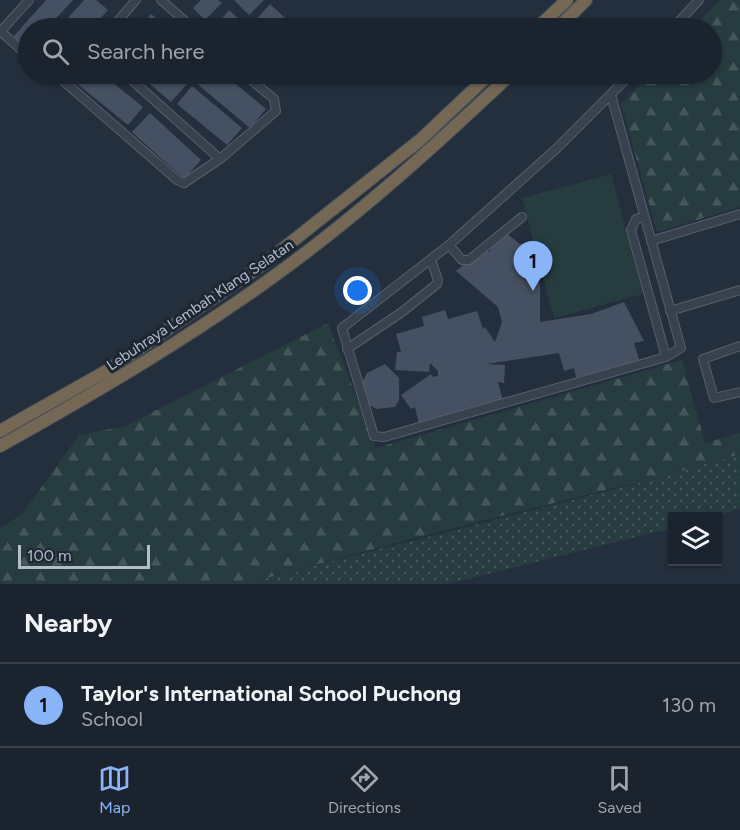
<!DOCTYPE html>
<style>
body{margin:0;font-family:Figtree,sans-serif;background:#282f3a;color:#f1f3f6}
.controls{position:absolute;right:18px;bottom:18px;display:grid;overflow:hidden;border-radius:0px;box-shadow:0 2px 4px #0004}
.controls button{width:54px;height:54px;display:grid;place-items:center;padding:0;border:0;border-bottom:2px solid #39404a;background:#1b232e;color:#f1f3f6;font:30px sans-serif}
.scale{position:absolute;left:18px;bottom:15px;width:132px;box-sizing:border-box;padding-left:6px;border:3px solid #b4bcc9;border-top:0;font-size:16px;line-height:21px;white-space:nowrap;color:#b4bcc9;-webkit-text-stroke:4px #1d2633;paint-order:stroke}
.you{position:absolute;left:358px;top:291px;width:21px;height:21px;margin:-15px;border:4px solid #fff;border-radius:50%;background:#1a73e8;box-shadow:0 0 0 9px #1a73e833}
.badge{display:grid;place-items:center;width:39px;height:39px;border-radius:50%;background:#8ab4f8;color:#111;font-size:20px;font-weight:700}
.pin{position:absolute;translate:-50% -50px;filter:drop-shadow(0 2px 3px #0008)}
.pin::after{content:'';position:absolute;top:32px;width:21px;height:18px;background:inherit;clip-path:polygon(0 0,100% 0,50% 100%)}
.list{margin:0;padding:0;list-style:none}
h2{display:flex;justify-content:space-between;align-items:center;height:78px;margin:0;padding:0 24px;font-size:26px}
h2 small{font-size:20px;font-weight:400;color:#a0a4aa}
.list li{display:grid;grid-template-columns:39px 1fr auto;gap:18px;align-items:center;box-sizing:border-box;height:84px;padding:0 24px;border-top:2px solid #39404a}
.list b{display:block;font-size:22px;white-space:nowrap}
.list p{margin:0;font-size:20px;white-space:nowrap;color:#a0a4aa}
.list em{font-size:20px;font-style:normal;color:#a0a4aa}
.icon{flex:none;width:33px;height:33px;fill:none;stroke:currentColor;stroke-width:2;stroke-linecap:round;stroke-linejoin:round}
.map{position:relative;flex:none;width:740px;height:584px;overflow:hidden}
.search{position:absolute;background:#1b232e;box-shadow:0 2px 4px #0004;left:18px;right:18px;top:18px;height:66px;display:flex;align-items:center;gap:15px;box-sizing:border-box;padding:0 21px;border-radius:33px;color:#a0a4aa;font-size:22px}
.sheet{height:162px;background:#1b232e}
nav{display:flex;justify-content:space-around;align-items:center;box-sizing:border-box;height:84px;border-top:2px solid #39404a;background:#1b232e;font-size:16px;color:#a0a4aa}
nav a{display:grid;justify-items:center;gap:3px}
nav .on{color:#8ab4f8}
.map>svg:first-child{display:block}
</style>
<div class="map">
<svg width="740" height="584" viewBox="0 0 740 584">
<defs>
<pattern id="grass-dots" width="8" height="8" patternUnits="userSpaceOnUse" patternTransform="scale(1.5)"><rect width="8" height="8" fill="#263c3f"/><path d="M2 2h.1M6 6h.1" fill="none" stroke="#435659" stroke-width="1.8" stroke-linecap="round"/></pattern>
<pattern id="forest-firs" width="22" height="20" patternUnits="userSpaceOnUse" patternTransform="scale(1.5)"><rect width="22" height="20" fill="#263c3f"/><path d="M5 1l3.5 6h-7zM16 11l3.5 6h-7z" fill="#435659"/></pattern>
</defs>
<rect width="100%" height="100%" fill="#242f3e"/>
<path fill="url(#grass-dots)" d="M740,454V509L714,516H672V528L448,584H245C410,539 577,502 740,454Z"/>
<path fill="url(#forest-firs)" d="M719,0H740V207L657,232L621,104L651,74H712V28H694Z
M328,323L376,448L682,360L705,443L740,433V454L670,474L410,539L245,584H0V528L22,514L79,435L125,426Z"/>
<path fill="#263c3f" d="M611,174L643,294L554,318L522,198Z"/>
<path fill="#455162" d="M46,0H73L47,28H28V50L13,37Z
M84,0H96L108,10L92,28H59Z
M201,0H218L222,3L205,20L193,8Z
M234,0H264L249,15Z
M270,4L286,19L278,28H264L255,21Z
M229,10L242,22L237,28H214Z
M151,14L168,28H139Z
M65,74H102L143,107L128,125Z
M138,74H175L187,84L171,102Z
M204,74H224L266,109L250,128L196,83Z
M192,86L242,128L227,145L177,104Z
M150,113L201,160L184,179L132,132Z
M502,230L524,247L535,266L540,286V322L591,314L624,302L644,341L634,343L640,363L577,381L574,368L564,371L559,353L487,364L505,365L504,383L498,382L503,401L419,425L415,407L411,409L401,395L431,374L433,377L438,376V371L430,363L429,372L395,370L397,352H401L396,334L424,326L422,317L445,310L448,319L477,311L483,329L485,327L495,342L502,322L498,307L456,271L483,248L489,252Z
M385,364L399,378V400L395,407L377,409L367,404L360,386L367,373Z"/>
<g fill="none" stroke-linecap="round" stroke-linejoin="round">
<g stroke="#565f6c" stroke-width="10">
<path id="minor" d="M161,0L193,28
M112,28L136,0
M673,28L699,0
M0,31L25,53
M1,31L29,0
M125,74L220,159
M631,74L556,149L449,245L342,328L374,436L384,437L666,357L631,230L636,219L643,217
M60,78L177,180L184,183L220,159L276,111L274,99L244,74
M611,95L681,348L666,357
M651,241L740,214
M449,245L462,260H469L522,217
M670,311L740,290
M740,346L703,359L714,398L740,392
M347,349L402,312L437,284L438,280L431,260"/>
</g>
<g stroke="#434c59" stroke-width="14">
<path id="highway" d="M537,28L567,0
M558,28L586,0
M0,431L108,370L265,263L420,140L490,74
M0,446C95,393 189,338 277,274C360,214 437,144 511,74"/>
</g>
<use href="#minor" stroke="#38414e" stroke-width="8"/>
<use href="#highway" stroke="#746855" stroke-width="12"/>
</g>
<g text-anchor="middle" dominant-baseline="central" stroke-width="6" stroke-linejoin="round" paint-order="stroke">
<g font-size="15" fill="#b4bcc9" stroke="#1d2633">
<text transform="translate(200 305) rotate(-34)">Lebuhraya Lembah Klang Selatan</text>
</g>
</g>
</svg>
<div class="controls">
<button><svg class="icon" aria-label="layers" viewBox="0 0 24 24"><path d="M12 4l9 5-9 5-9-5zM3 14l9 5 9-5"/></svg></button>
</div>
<div class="scale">100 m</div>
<div class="you"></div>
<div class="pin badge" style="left:533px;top:291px">1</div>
<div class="search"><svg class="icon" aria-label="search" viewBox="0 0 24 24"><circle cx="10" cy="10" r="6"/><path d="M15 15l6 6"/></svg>Search here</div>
</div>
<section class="sheet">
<h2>Nearby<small></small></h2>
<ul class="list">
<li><span class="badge">1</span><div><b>Taylor's International School Puchong</b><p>School</p></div><em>130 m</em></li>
</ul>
</section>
<nav>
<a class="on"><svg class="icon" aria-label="map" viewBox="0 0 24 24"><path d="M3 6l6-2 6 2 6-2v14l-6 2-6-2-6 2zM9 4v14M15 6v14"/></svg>Map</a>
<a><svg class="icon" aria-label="directions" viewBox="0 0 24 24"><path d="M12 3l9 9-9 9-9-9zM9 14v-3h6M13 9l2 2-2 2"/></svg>Directions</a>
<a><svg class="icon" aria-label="saved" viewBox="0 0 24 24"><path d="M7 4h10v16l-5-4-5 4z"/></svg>Saved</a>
</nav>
